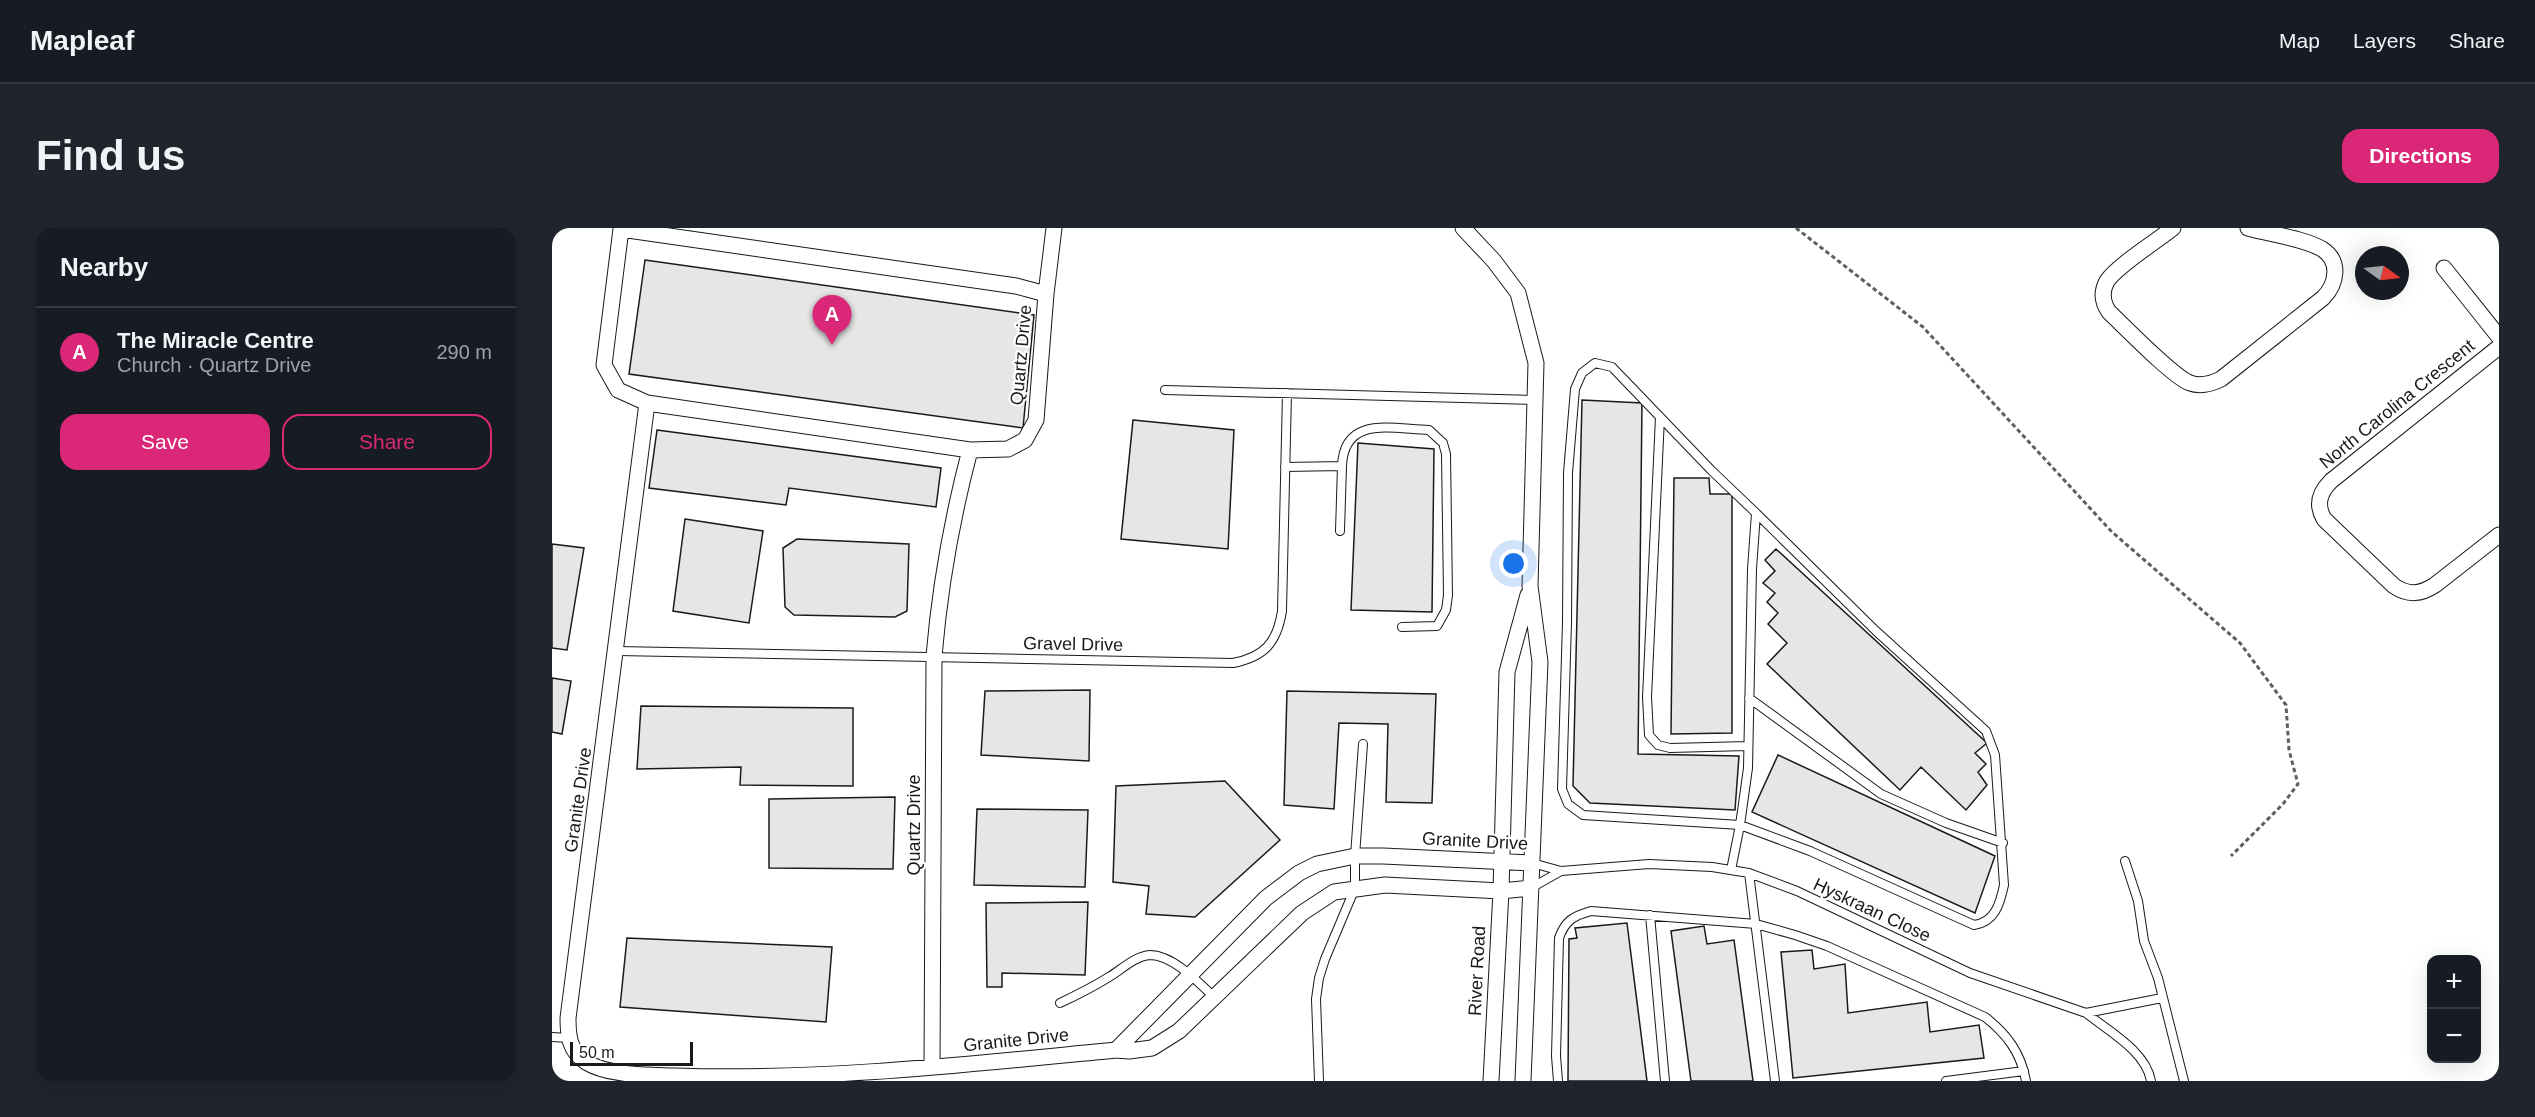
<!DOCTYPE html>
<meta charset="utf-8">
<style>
body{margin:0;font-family:Arial,sans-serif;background:#20242c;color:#f1f3f6}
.controls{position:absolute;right:18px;bottom:18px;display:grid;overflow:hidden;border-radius:12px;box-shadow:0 6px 24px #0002}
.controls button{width:54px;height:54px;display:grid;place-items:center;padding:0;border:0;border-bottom:2px solid #363941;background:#171b24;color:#f1f3f6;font:30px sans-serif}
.compass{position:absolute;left:1803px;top:18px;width:54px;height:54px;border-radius:50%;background:#171b24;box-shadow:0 6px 24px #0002;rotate:105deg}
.scale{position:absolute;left:18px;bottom:15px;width:123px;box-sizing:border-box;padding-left:6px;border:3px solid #1a1a1a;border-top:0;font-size:16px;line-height:21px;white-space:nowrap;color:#1a1a1a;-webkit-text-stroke:4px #fff;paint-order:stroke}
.you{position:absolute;left:962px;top:336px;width:21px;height:21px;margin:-15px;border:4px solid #fff;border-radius:50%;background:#1a73e8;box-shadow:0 0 0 9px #1a73e833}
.badge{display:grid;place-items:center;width:39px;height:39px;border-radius:50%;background:#db2777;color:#fff;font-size:20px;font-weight:700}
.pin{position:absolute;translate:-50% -50px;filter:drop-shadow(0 2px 3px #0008)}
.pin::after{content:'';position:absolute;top:32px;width:21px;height:18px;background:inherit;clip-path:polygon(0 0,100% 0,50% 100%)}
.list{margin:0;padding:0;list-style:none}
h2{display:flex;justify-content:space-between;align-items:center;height:78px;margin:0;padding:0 24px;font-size:26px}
h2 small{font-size:20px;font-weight:400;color:#9ea1a6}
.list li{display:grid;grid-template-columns:39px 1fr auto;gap:18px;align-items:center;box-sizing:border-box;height:90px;padding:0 24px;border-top:2px solid #363941}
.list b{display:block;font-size:22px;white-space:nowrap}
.list p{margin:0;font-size:20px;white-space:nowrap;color:#9ea1a6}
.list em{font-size:20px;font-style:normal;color:#9ea1a6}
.actions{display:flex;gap:12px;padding:18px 24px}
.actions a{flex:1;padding:14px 0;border:2px solid #db2777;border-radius:18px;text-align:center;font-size:21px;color:#db2777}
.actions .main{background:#db2777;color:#fff}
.map{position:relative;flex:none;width:1947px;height:853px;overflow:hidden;border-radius:18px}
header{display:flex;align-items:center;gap:36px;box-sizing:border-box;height:84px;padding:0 30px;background:#171b24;border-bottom:2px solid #363941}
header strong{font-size:28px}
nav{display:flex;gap:33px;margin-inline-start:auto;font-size:21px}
.intro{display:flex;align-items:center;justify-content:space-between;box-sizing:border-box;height:144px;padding:0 36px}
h1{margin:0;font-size:42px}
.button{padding:15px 27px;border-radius:18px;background:#db2777;color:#fff;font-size:21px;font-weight:700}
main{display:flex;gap:36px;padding:0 36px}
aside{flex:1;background:#171b24;border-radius:18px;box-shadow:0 6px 24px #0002}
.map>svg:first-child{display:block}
</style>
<header>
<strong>Mapleaf</strong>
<nav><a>Map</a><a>Layers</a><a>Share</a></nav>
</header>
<div class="intro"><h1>Find us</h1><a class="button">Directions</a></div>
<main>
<aside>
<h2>Nearby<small></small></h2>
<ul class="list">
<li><span class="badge">A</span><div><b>The Miracle Centre</b><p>Church · Quartz Drive</p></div><em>290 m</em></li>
</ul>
<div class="actions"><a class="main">Save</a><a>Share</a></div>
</aside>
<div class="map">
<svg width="1947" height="853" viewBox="0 0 1947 853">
<rect width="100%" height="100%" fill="#fff"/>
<path fill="#e6e6e6" stroke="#1a1a1a" stroke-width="1.5" d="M93,32L482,87L471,200L77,146Z
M1030,172L1090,175L1086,526L1187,528L1183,582L1038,575L1021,558Z
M581,192L682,202L676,321L569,311Z
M105,202L389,240L384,279L237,260L234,277L97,260Z
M806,215L882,221L880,384L799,382Z
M1122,250H1157L1158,266H1180V505L1119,506Z
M133,291L211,303L197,395L121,383Z
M245,311L357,316L355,383L343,389L242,387L233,379L231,320Z
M0,316L32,320L15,422L0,420Z
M1224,321L1435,515L1423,525L1434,536L1426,544L1435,557L1414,582L1369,539L1348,562L1215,436L1235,415L1216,396L1226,385L1215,374L1223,365L1211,355L1223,343L1213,332Z
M0,450L19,453L10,506L0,504Z
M538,462L537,533L429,527L433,463Z
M735,463L884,466L880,575L834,574L836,496L787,495L782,581L732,577Z
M89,478L301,480V558L188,557L189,539L85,541Z
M1226,527L1443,628L1423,685L1200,584Z
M673,553L728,612L643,689L594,686L597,658L561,654L564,558Z
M343,569L341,641L217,640V571Z
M425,581L536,582L533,659L422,657Z
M536,674L533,747L450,745V759H435L434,675Z
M1075,695L1095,853H1016L1017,711L1025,710L1023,700Z
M1152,698L1155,716L1182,712L1201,853H1139L1119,703Z
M75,710L280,719L274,794L68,779Z
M1260,722L1262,741L1293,736L1296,785L1375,774L1378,804L1427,797L1432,830L1241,850L1229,724Z"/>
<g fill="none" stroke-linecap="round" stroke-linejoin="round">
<g stroke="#1a1a1a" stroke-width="10">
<path id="service" d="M613,162L982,172
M1108,189L1095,469L1097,507L1106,517L1118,520L1196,518
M733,239L790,238C792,187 840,201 877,202L891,215L894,226L896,367L894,382L885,398L850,399
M788,303L790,238
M65,423L681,435C712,429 725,415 730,383L735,165
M1197,470L1329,566L1394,595L1451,615
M1573,633L1586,673L1592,713L1606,750L1632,853
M980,635L1009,643L1097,636L1160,639L1197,645L1245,663L1418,745L1534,785L1610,770
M1179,642L1188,597L1196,540L1200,341L1204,285L1159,242L1060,139L1043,135L1030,145L1023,161L1016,245L1015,394L1010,561L1016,576L1031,587L1188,597L1258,623L1422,697C1443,694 1448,676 1452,657L1443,527L1434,503L1324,403L1204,285
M1197,645L1223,853
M979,660L1009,643
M1098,687L1113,853
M508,775C525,767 541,759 557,749C569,742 583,728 598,727C621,727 647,755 663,770
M1534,785C1556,803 1594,823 1599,853
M0,809L16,810
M767,853L764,771L767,750L773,731L803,660V628L811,516
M1006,853L1004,828L1007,710C1013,693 1021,688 1039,683L1204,696L1243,707L1275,718L1433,789C1455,806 1469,825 1474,853
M1394,853L1472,843"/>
</g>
<g stroke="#1a1a1a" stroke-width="17">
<path id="minor" d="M911,0L942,33L966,65L984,135L978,358L988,434L971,853
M1621,0C1605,13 1566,37 1555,53C1549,64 1550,74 1557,84C1573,99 1621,149 1638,155C1649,159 1659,156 1669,151L1771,70C1785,56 1789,33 1770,21C1751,10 1717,6 1696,0
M1892,40L1947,109
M494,66L502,0
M1947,119L1779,253C1767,265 1764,277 1772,291L1842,358C1857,368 1869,366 1883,357L1947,307
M95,175L66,162L52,137L69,1L464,58L494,66L484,192L473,212L456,221L418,222C400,290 388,358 382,428L380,839
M418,222L95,175L16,790C16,807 17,823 34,834C56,848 98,847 123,848C270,853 418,836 564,822L577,823L600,820L627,803L750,685L782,664L833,657L949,663L979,660
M564,822L714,670L747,645L765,636L803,628H831L980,635
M939,853L949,663L955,444L976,367"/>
</g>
<path stroke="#5f5f5f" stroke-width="3" stroke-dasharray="4.5 3" stroke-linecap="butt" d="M1244,0L1371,99L1560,304L1688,415L1734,477L1737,522L1746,556L1731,576L1679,628"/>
<use href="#service" stroke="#fff" stroke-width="8"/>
<use href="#minor" stroke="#fff" stroke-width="15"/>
</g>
<g text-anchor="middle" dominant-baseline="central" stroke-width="4.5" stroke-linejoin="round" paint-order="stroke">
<g font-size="18" fill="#1a1a1a" stroke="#fff">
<text transform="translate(469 127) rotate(-85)">Quartz Drive</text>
<text transform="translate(1845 176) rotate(-39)">North Carolina Crescent</text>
<text transform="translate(521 416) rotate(1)">Gravel Drive</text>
<text transform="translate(26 572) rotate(-82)">Granite Drive</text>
<text transform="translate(362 597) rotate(-90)">Quartz Drive</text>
<text transform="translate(923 613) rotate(3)">Granite Drive</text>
<text transform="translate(1320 682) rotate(25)">Hyskraan Close</text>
<text transform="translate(925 743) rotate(-87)">River Road</text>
<text transform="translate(464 812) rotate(-6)">Granite Drive</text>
</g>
</g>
</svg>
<div class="controls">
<button>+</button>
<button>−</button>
</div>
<svg class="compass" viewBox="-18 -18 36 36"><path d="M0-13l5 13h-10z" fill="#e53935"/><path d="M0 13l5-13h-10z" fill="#9ea1a6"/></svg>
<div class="scale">50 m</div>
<div class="you"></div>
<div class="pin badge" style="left:280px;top:117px">A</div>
</div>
</main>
